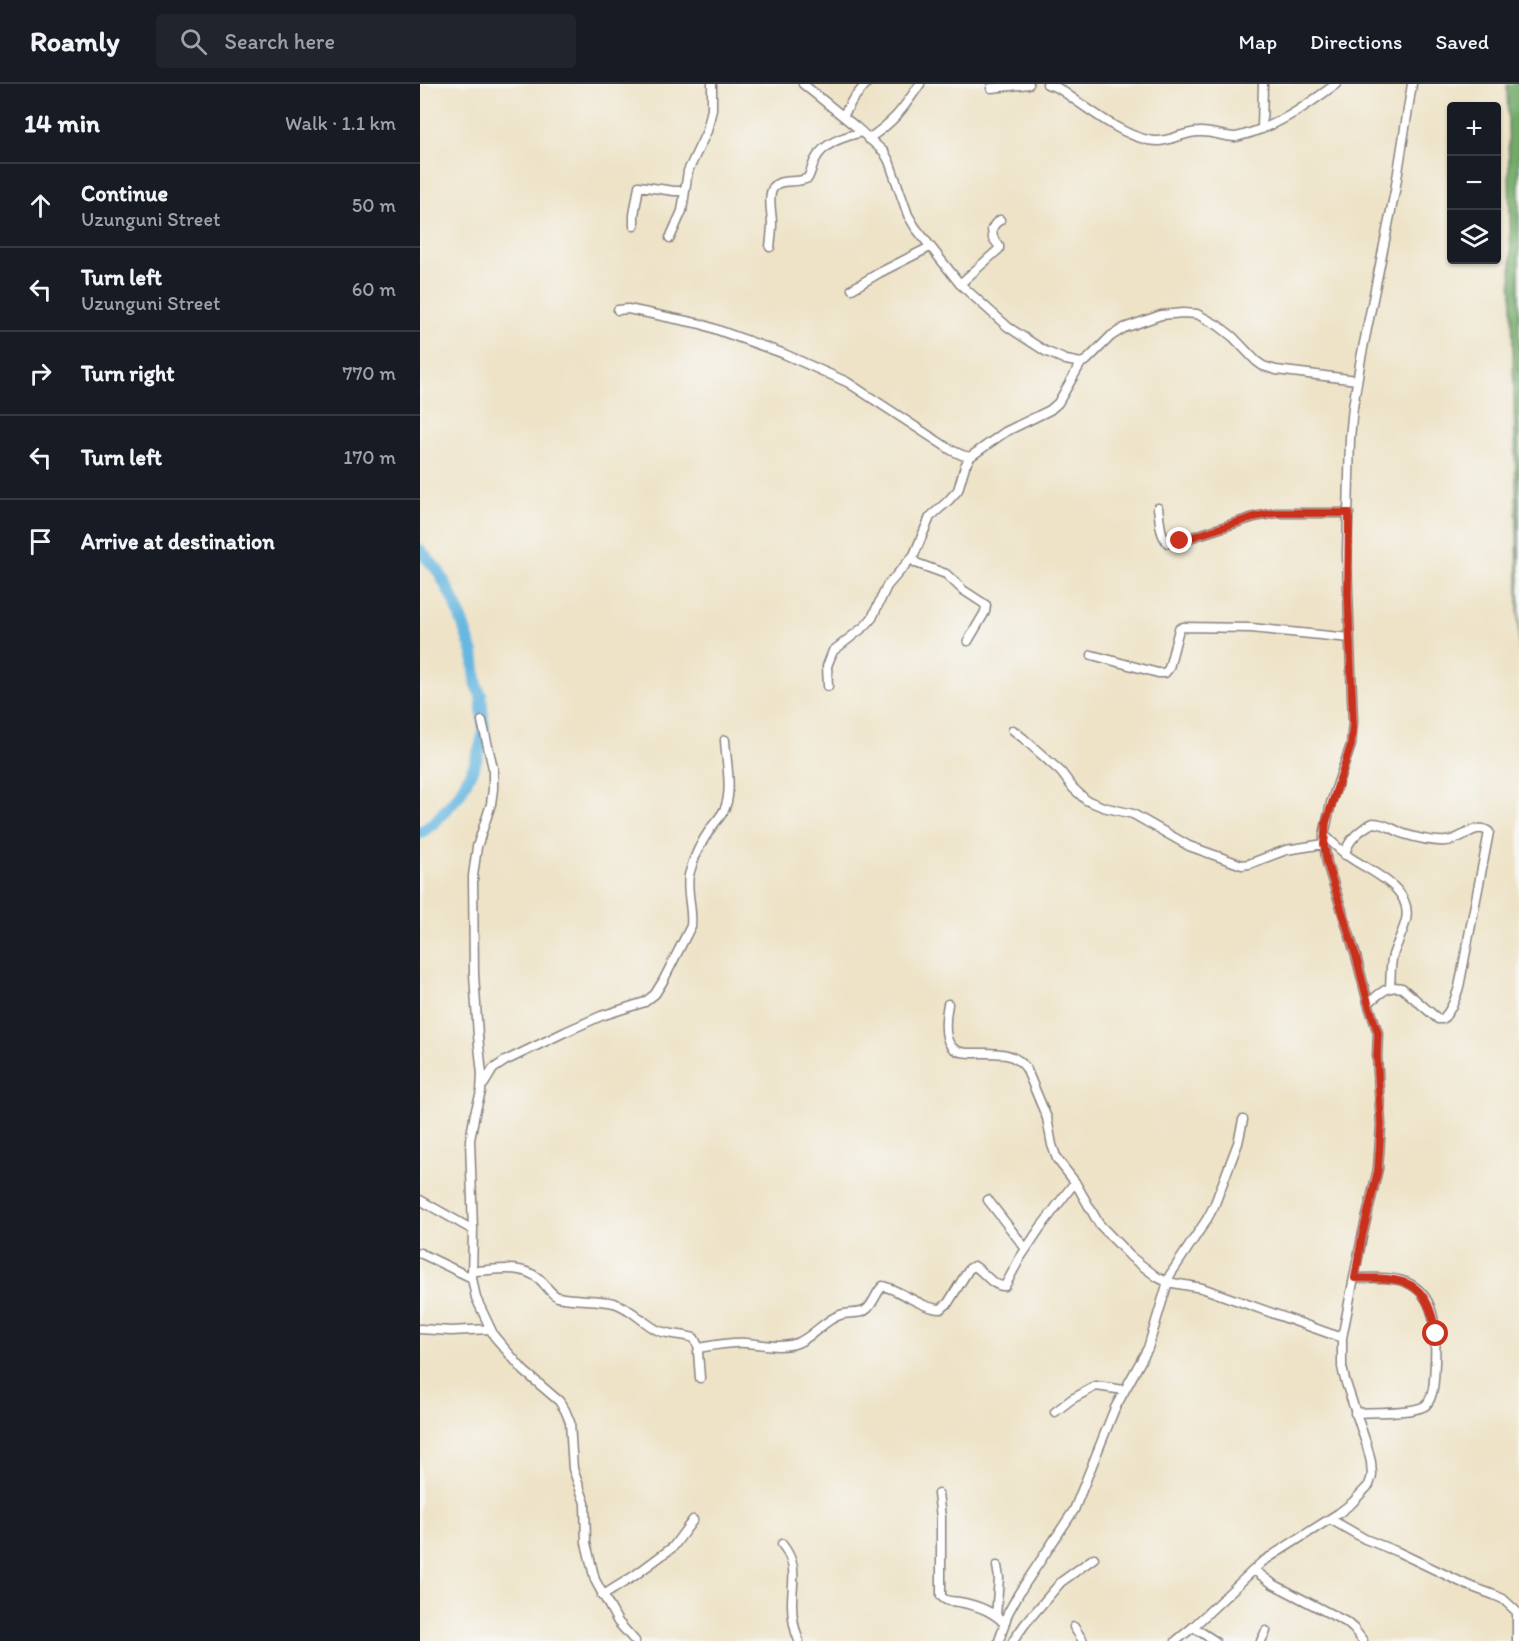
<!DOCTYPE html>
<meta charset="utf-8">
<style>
body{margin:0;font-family:Itim,sans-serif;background:#20242c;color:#f1f3f6}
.controls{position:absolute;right:18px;top:18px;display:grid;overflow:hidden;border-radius:6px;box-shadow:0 2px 4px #0004}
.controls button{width:54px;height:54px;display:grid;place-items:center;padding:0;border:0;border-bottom:2px solid #363941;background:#171b24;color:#f1f3f6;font:30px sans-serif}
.stop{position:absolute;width:18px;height:18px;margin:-14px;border:4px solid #c8321e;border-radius:50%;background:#fff}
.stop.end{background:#c8321e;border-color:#fff;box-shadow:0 2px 6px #0008}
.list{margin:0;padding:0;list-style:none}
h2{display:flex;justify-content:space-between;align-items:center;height:78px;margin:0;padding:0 24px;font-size:26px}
h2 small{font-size:20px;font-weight:400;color:#9ea1a6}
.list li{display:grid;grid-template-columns:39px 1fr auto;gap:18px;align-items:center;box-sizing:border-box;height:84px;padding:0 24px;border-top:2px solid #363941}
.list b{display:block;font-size:22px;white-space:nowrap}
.list p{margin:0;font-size:20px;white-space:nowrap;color:#9ea1a6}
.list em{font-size:20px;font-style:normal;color:#9ea1a6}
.icon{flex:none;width:33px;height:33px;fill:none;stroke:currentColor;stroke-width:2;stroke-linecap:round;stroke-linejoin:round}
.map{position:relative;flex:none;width:1099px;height:1557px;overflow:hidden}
header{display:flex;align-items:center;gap:36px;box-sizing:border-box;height:84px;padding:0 30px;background:#171b24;border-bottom:2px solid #363941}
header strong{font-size:28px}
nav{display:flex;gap:33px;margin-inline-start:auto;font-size:21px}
.search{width:420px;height:54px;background:#20242c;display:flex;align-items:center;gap:15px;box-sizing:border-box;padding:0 21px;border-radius:6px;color:#9ea1a6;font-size:22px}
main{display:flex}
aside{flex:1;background:#171b24}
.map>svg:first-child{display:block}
</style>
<header>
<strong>Roamly</strong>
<div class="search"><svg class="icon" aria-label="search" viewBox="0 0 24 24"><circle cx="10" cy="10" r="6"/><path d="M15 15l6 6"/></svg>Search here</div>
<nav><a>Map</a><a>Directions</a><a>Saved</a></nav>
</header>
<main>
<aside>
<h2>14 min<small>Walk · 1.1 km</small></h2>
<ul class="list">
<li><svg class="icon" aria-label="ahead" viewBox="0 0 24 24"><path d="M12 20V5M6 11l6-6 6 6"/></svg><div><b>Continue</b><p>Uzunguni Street</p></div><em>50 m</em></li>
<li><svg class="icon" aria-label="left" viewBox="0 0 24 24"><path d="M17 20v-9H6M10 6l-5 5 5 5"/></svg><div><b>Turn left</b><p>Uzunguni Street</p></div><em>60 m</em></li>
<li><svg class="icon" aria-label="right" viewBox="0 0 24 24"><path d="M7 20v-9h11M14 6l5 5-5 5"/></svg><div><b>Turn right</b></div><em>770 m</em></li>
<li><svg class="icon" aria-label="left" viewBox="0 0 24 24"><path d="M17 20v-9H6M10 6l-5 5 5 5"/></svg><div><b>Turn left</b></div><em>170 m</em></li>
<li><svg class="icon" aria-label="arrive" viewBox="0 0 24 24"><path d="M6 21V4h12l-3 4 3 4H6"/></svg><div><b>Arrive at destination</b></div></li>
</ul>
</aside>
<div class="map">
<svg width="1099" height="1557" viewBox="0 0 1099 1557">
<rect width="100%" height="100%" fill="#f6f6f2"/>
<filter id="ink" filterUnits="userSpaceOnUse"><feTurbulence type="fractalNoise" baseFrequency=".0167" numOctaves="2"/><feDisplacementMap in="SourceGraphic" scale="12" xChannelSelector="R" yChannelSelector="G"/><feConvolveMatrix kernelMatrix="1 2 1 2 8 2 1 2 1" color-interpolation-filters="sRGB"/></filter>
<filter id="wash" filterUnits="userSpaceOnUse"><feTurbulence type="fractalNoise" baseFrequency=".008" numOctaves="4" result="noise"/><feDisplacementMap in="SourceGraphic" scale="24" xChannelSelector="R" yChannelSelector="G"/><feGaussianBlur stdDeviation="1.35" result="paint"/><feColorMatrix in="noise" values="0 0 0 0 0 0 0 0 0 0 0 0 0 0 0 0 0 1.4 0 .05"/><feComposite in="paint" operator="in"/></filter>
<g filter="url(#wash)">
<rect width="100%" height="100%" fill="#eee3c7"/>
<path fill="#73aa67" stroke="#4a6651" stroke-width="1.5" d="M1087,0H1099V567L1098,495Z"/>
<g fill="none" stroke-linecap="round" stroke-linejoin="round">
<path stroke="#67b7e1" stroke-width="12" d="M0,466L19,488L36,521L53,569L57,603L61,611L64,647L62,657L54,682L39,711L14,739L0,749"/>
</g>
</g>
<g filter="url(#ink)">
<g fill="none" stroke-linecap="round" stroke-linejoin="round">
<g stroke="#888281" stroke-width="11">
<path id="minor" d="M383,0L435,42L464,68L469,77L488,131L495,143L540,200L588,243L625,267L646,276L661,279L667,276L691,252L704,244L741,231L763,229L777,230L799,242L813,253L836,277L843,282L856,286L937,296
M627,0L638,4C664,21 708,58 739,57C753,56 765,48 779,48C791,47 803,53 815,53C821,52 827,50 833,48C864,38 890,19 916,0
M571,4L609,0
M423,32L433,15L446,0
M842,45L843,0
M448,55C475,37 482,26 500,0
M214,142V131L219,102L254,107H264
M250,154L262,127L268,87L287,47L292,25V0
M350,163C351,155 352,147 352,139C352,128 345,104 359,99C368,96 379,99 388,94C391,88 392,82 395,76C404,58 424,53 442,48
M540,200L579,165V162L573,154L572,145L575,140L580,136
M432,205L459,189L510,163
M198,226L208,225L281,240L362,269L427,298L531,366L542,371L550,373
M738,424C740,435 739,450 748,459L760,457L834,433L856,429H929
M492,473L496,479L526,490L543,506L566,521L565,528L548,557
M672,571L738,589H745L749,584L759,545L763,543L831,544L930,554
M408,602L407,582L413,567L445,542L452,534L467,502L494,471L510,433L528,417L538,406L545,382L550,373L585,348L630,326L638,319L661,279
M62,637L73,684V705L71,720L57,763L53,792L54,890L58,952L62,990L61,1008L55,1029L50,1056L53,1146L52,1194L56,1214L74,1252L104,1287L139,1317L145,1326L150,1338L153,1385L165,1419L166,1459L175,1496L198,1538L215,1557
M593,646L603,654L641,688L653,704L666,716L683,723L713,730L769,762L822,781L829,780L866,766L904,760
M904,751C912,758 920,766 928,772C950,788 993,803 986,836C983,848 977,859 973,871C970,881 971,892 970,903
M925,771C927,756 941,745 953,739C965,739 974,746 984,750C997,754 1013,758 1026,757C1041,757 1056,737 1069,748L1039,903C1035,915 1032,925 1023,935H1018L982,904C967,900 959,911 948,919
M528,920C526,931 523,952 531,962C544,979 585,956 606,984L627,1034L632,1061L637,1075L655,1098L679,1140L711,1173L737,1193L747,1198L782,1204L922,1254
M64,1000L73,985L85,977L145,948L181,932L225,918L235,910L243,897L271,842C273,825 266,808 269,791C273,775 281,758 291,744C296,737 304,730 306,721C312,704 306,675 305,656
M0,1116L53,1146
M568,1116L606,1165
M0,1169L52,1194
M52,1187C73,1187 99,1179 118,1194C126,1200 129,1209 138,1213C157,1217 175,1215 194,1219C211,1224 222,1238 237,1246C249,1251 262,1250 274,1254L279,1264L278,1268L280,1294
M935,1194C952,1194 974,1192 990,1200C1018,1214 1016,1253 1015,1279C1014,1291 1015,1310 1007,1320C999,1330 949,1328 935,1329
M0,1245L31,1247L70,1245
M279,1264C295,1261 310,1258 326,1259C343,1260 361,1265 377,1259C393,1253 404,1236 420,1231C429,1228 441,1231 447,1225C454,1219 456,1208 463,1202C482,1207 503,1225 521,1225L528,1219L549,1185L554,1182C565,1188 572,1203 585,1202L600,1174L620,1144L655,1098
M635,1328L652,1315L676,1302L704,1306
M518,1410L521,1433V1512C526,1518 531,1517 539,1518C556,1521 572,1526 584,1539
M910,1435L945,1455L978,1468L1047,1501L1074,1511L1083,1515L1097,1528V1557
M362,1460C379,1482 372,1495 372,1520C372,1533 374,1545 379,1557
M834,1486L853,1500L926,1538L934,1545L943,1557
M182,1512L214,1492L253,1463L273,1436
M576,1532L579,1494L577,1482
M654,1543L663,1557
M773,1543L795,1557
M579,1557L588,1529L599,1509L654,1426L695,1324L728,1264L750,1191L787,1135L794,1122L818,1059L823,1036
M593,1557L605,1540L641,1498L674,1474
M756,1557L773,1543L842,1478L919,1429L932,1419L949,1401L952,1392L951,1378L947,1362L925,1296L922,1283V1254L942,1153L958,1085L961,1041L957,972L958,949L948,919L936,872L907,779L904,760V751L911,719L931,661L933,638L928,509L927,471L930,354L933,323L941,274L975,107L992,0
M841,1557L846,1547"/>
</g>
<use href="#minor" stroke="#fff" stroke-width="8"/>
</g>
</g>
<g fill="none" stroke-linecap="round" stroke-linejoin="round" filter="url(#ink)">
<path stroke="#c8321e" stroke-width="8" d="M760,457L834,433L855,429H929L928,509L933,638L931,661L906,738L904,760L907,779L936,872L948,919L958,949L957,972L961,1041L958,1086L942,1153L935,1194C984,1194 1007,1194 1016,1250"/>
</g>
</svg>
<div class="controls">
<button>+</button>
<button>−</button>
<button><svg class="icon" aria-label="layers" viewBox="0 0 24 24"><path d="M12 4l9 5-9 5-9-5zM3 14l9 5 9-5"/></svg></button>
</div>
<div class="stop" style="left:1016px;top:1250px"></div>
<div class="stop end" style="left:760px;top:457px"></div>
</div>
</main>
